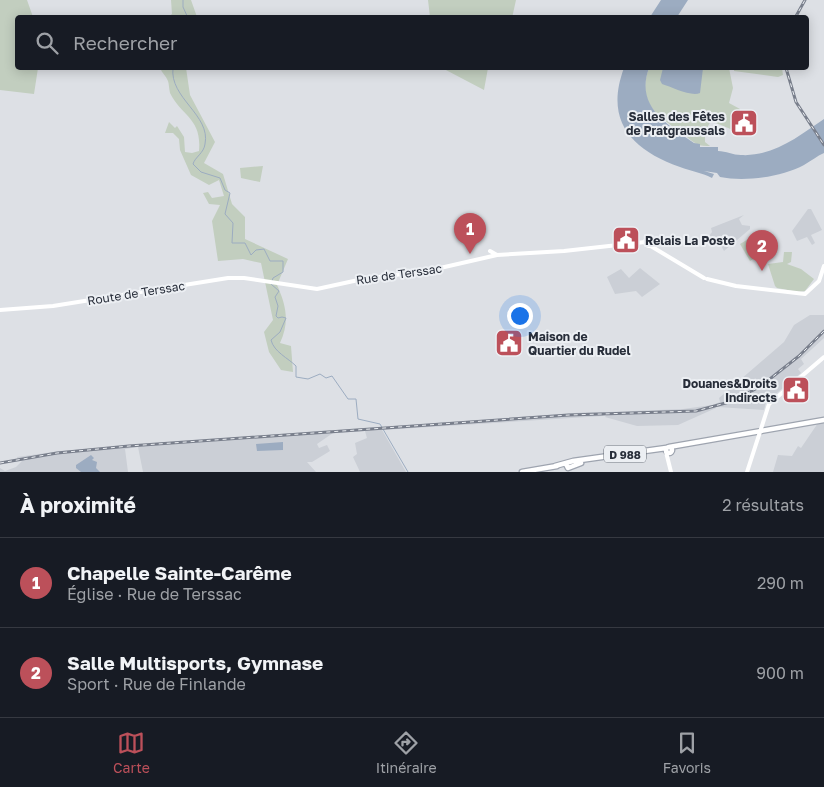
<!DOCTYPE html>
<html lang="fr">
<meta charset="utf-8">
<style>
body{margin:0;font-family:"Golos Text",sans-serif;background:#242831;color:#f1f3f6}
.you{position:absolute;left:519px;top:315px;width:18px;height:18px;margin:-12px;border:4px solid #fff;border-radius:50%;background:#1a73e8;box-shadow:0 0 0 8px #1a73e833}
.badge{display:grid;place-items:center;width:32px;height:32px;border-radius:50%;background:#bc505a;color:#fff;font-size:16px;font-weight:700}
.pin{position:absolute;translate:-50% -41px;filter:drop-shadow(0 1px 2px #0008)}
.pin::after{content:'';position:absolute;top:26px;width:18px;height:15px;background:inherit;clip-path:polygon(0 0,100% 0,50% 100%)}
.list{margin:0;padding:0;list-style:none}
h2{display:flex;justify-content:space-between;align-items:center;height:65px;margin:0;padding:0 20px;font-size:21px}
h2 small{font-size:16px;font-weight:400;color:#9ea1a6}
.list li{display:grid;grid-template-columns:32px 1fr auto;gap:15px;align-items:center;box-sizing:border-box;height:90px;padding:0 20px;border-top:1px solid #363941}
.list b{display:block;font-size:19px;white-space:nowrap}
.list p{margin:0;font-size:16px;white-space:nowrap;color:#9ea1a6}
.list em{font-size:16px;font-style:normal;color:#9ea1a6}
.icon{flex:none;width:28px;height:28px;fill:none;stroke:currentColor;stroke-width:2;stroke-linecap:round;stroke-linejoin:round}
.map{position:relative;flex:none;width:824px;height:472px;overflow:hidden}
.search{position:absolute;background:#171b24;box-shadow:0 2px 12px #0003;left:15px;right:15px;top:15px;height:55px;display:flex;align-items:center;gap:12px;box-sizing:border-box;padding:0 18px;border-radius:5px;color:#9ea1a6;font-size:19px}
.sheet{height:245px;background:#171b24}
nav{display:flex;justify-content:space-around;align-items:center;box-sizing:border-box;height:70px;border-top:1px solid #363941;background:#171b24;font-size:14px;color:#9ea1a6}
nav a{display:grid;justify-items:center;gap:2px}
nav .on{color:#bc505a}
.map>svg:first-child{display:block}
</style>
<div class="map">
<svg width="824" height="472" viewBox="0 0 824 472">
<rect width="100%" height="100%" fill="#dde0e5"/>
<path fill="#cbcfd6" d="M808,209H811L822,230L811,235L815,243L812,245L807,237L797,241L792,231Z
M744,215L739,219L742,225L750,226V229L724,251L719,242L715,244L709,236L712,232L711,228Z
M640,268L660,284L642,297L636,291L615,294L607,277L621,269L629,278Z
M810,315H824V338L801,359L804,364L798,369L801,373L766,402L764,410L718,407L715,404L720,402L719,398L784,342L794,325Z
M712,405L716,408L678,425L637,426L605,417L609,412L683,409Z
M589,412H606L603,416L382,430L406,472H360L353,457L357,454L355,443L367,438L365,431L336,433L335,430Z
M824,422V472H773L778,455L792,456L798,446L801,448L818,423Z
M331,430L333,433L317,444L319,448L327,445L330,451L312,462H307L316,472H143L138,447L125,449L128,472H0V468L5,471L16,467L22,461H18L17,457L61,451Z"/>
<path fill="#c2cebf" d="M0,0H27L33,17L18,18V68H38L34,94L0,90Z
M171,0H191L197,17H168L172,14Z
M428,0H516L512,18L430,17Z
M160,68H186L190,95L215,142L204,163L223,174L232,204L245,217V239L288,259L277,285C286,305 290,322 280,343L291,346L293,372L281,370L269,352L264,332L273,320L261,263L243,259L218,261L212,221L220,205L209,204L203,193L208,192L212,198L224,196L219,180L209,185L191,175L180,150L179,139L173,133H165L169,122L175,128L177,126L184,137L185,152L192,153L199,151C202,118 182,117 170,93C169,89 169,84 168,81C166,76 162,73 160,68Z
M444,68H488L484,90L444,69Z
M649,68H729L733,88L729,103L740,109L733,130L711,121L705,131V142L710,146C696,147 693,141 683,134C657,115 636,103 649,68Z
M734,68H782L783,75L778,77L734,71Z
M263,166L260,182L241,178L240,168Z
M750,238L760,255L750,261L740,244Z
M784,252H792L791,262L787,264L801,269L814,279L805,291L798,292L777,288L775,286L768,264L783,262Z"/>
<path fill="#9cacc1" d="M661,0H688L677,17H650Z
M624,68H649C635,106 666,124 694,143L700,144V147H718V151C726,151 733,155 741,155C773,157 799,136 824,119V153C817,156 811,161 804,165C782,177 745,182 720,177L717,173L704,171L714,174L712,178C703,173 691,171 680,167C632,150 604,121 624,68Z
M663,68H703L700,93C691,97 672,87 662,84L660,80Z
M283,442V450L257,451L256,444Z
M91,455L94,458L92,460L97,462L96,468L100,472H81L76,468V465Z"/>
<g fill="none" stroke-linecap="round" stroke-linejoin="round">
<path stroke="#9cacc1" stroke-width="1" d="M183,0V7L188,18
M173,68C169,98 211,115 205,144C204,153 195,157 193,164L201,172L220,178L225,190L230,193L225,214L233,223L232,243H245L251,255L256,250L264,249L270,261H283V272L273,278L271,284L279,291L275,297L278,306L276,316L278,318L282,317L286,318L280,332L271,340C274,352 288,358 296,366V377L308,379L320,374L326,378L332,376L348,399H356L358,419L380,424L408,472"/>
<g stroke="#9ea4af" stroke-width="7">
<path id="primary" d="M666 450a3 3 0 1 1 6 0a3 3 0 1 1-6 0Z
M669,447L824,420
M566,464L568,468L581,463
M555,466L573,461L666,448
M522,472L557,466"/>
</g>
<path stroke="#fff" stroke-width="4" d="M645 242a4 4 0 1 1 8 0a4 4 0 1 1-8 0Z
M649,245L704,278
M490,251L497,255
M707,279L736,286L805,294L819,281L824,266
M0,310L53,306L228,278H244L317,289L363,279L427,271L497,255L564,251L645,242
M666,452L671,472
M747,472L769,404L824,357"/>
<use href="#primary" stroke="#fff" stroke-width="4.5"/>
<g stroke="#797f8c" stroke-width="3">
<path id="rail" d="M795,18L805,0
M786,68L796,102L824,145
M0,463L57,453L129,446L569,415L696,411L733,401L761,386L799,356L824,331"/>
</g>
<use href="#rail" stroke="#eceff3" stroke-width="1" stroke-dasharray="4" stroke-linecap="butt"/>
</g>
<defs>
<g id="civic-square" transform="scale(1.4375)"><rect x="-9" y="-9" width="18" height="18" rx="4" fill="#bc505a" stroke="#eceff3"/><path d="M-.6-6.5H3V-4.5H.6V-3L4-1V1h2V6H-6V1h2V-1L-.6-3ZM-1.2 2.5V6h2.4V2.5Z" fill="#fff"/></g>
</defs>
<g fill-rule="evenodd">
<use href="#civic-square" x="744" y="123"/>
<use href="#civic-square" x="626" y="240"/>
<use href="#civic-square" x="509" y="343"/>
<use href="#civic-square" x="796" y="390"/>
</g>
<g text-anchor="middle" dominant-baseline="central" stroke-width="4" stroke-linejoin="round" paint-order="stroke">
<rect fill="#eceff3" stroke="#636872" stroke-width="1" x="604" y="445.5" width="42" height="17" rx="4"/>
<g font-size="11" font-weight="bold" fill="#282e3a">
<text x="625" y="454">D 988</text>
</g>
<g font-size="12" font-weight="bold" fill="#282e3a" stroke="#eceff3" text-anchor="end">
<text x="725" y="116">Salles des Fêtes<tspan x="725" dy="14">de Pratgraussals</tspan></text>
<text x="645" y="240" text-anchor="start">Relais La Poste</text>
<text x="528" y="336" text-anchor="start">Maison de<tspan x="528" dy="14">Quartier du Rudel</tspan></text>
<text x="777" y="383">Douanes&amp;Droits<tspan x="777" dy="14">Indirects</tspan></text>
</g>
<g font-size="12" fill="#282e3a" stroke="#eceff3">
<text transform="translate(399 274) rotate(-8)">Rue de Terssac</text>
<text transform="translate(136 293) rotate(-9)">Route de Terssac</text>
</g>
</g>
</svg>
<div class="you"></div>
<div class="pin badge" style="left:470px;top:254px">1</div>
<div class="pin badge" style="left:762px;top:271px">2</div>
<div class="search"><svg class="icon" aria-label="search" viewBox="0 0 24 24"><circle cx="10" cy="10" r="6"/><path d="M15 15l6 6"/></svg>Rechercher</div>
</div>
<section class="sheet">
<h2>À proximité<small>2 résultats</small></h2>
<ul class="list">
<li><span class="badge">1</span><div><b>Chapelle Sainte-Carême</b><p>Église · Rue de Terssac</p></div><em>290 m</em></li>
<li><span class="badge">2</span><div><b>Salle Multisports, Gymnase</b><p>Sport · Rue de Finlande</p></div><em>900 m</em></li>
</ul>
</section>
<nav>
<a class="on"><svg class="icon" aria-label="map" viewBox="0 0 24 24"><path d="M3 6l6-2 6 2 6-2v14l-6 2-6-2-6 2zM9 4v14M15 6v14"/></svg>Carte</a>
<a><svg class="icon" aria-label="directions" viewBox="0 0 24 24"><path d="M12 3l9 9-9 9-9-9zM9 14v-3h6M13 9l2 2-2 2"/></svg>Itinéraire</a>
<a><svg class="icon" aria-label="saved" viewBox="0 0 24 24"><path d="M7 4h10v16l-5-4-5 4z"/></svg>Favoris</a>
</nav>
